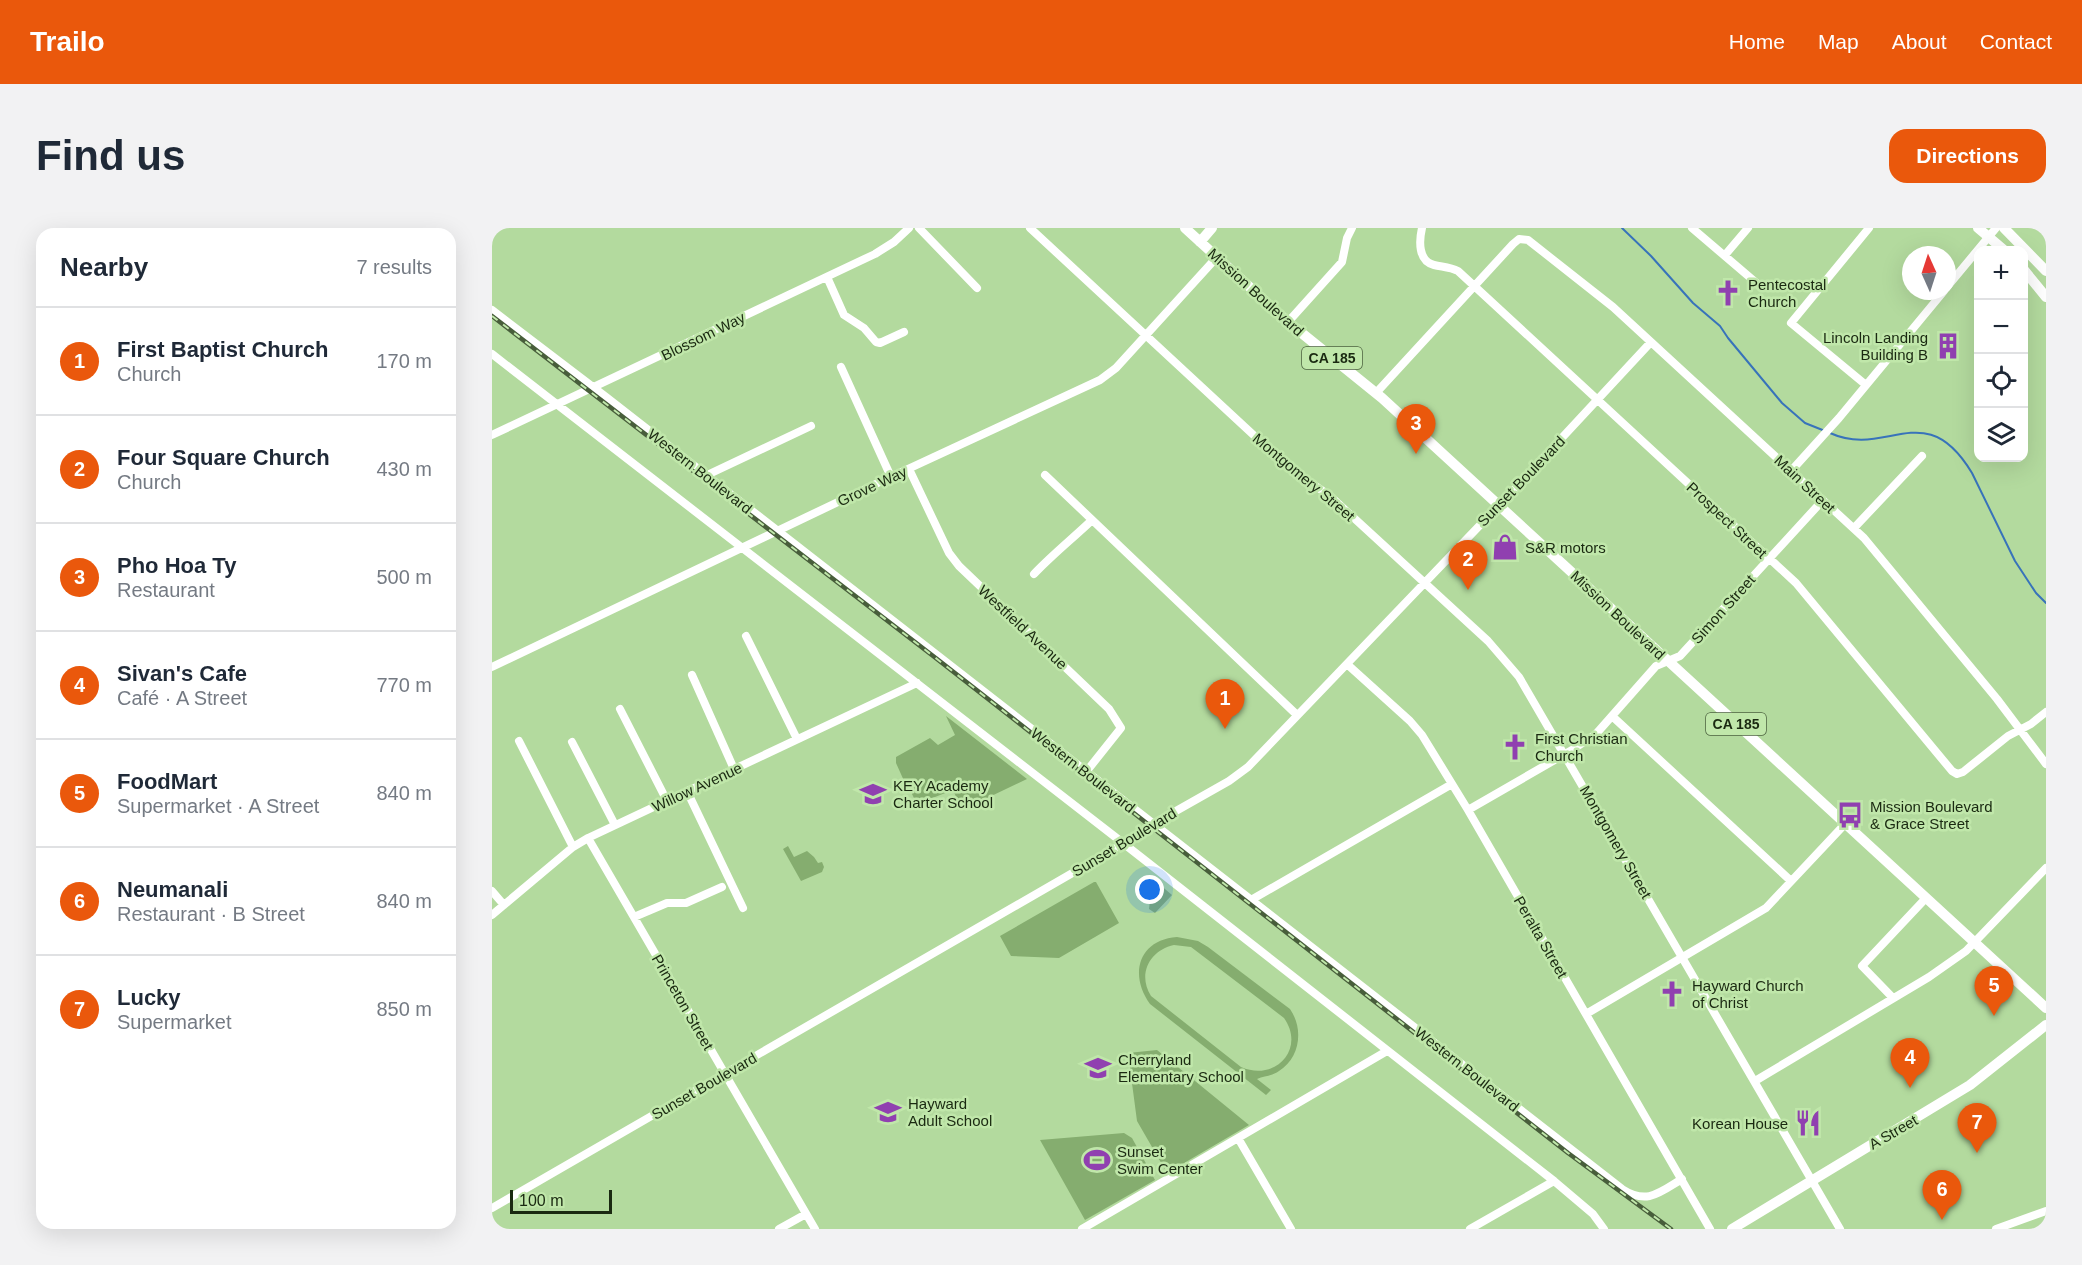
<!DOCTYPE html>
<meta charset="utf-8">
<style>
body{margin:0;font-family:Helvetica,sans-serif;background:#f2f2f3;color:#1f2937}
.controls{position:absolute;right:18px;top:18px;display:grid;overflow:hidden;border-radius:12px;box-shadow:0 6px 24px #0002}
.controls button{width:54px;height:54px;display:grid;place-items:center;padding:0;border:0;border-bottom:2px solid #e0e1e3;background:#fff;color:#1f2937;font:30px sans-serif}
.compass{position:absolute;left:1410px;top:18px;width:54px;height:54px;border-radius:50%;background:#fff;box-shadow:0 6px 24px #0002;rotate:357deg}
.scale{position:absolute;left:18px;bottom:15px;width:102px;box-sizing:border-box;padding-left:6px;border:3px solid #1a2911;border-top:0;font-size:16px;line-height:21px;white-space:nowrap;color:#1a2911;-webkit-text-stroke:4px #c0e7aa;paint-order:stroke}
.you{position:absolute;left:658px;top:662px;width:21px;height:21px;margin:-15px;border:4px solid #fff;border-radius:50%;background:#1a73e8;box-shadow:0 0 0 9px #1a73e833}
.badge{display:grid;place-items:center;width:39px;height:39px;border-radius:50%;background:#ea580c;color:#fff;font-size:20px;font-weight:700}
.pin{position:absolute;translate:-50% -50px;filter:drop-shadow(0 2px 3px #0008)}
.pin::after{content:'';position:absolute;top:32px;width:21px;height:18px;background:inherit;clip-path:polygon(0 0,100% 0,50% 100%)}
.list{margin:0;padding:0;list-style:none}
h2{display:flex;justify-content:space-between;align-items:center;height:78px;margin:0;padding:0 24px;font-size:26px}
h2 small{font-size:20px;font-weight:400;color:#747a83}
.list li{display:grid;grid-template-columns:39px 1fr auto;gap:18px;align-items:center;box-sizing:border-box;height:108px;padding:0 24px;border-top:2px solid #e0e1e3}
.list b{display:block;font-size:22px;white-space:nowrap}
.list p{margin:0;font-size:20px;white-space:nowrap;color:#747a83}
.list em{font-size:20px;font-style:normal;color:#747a83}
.icon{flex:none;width:33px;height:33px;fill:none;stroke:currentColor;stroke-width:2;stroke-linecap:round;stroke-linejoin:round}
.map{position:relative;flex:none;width:1554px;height:1001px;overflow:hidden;border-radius:18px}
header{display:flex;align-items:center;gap:36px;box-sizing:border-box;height:84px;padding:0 30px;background:#ea580c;color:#fff}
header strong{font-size:28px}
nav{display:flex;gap:33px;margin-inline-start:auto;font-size:21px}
.intro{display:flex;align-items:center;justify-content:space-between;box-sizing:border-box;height:144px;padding:0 36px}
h1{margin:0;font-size:42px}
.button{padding:15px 27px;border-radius:18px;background:#ea580c;color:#fff;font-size:21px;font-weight:700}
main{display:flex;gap:36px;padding:0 36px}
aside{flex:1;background:#fff;border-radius:18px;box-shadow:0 6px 24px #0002}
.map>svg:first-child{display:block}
</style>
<header>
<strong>Trailo</strong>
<nav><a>Home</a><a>Map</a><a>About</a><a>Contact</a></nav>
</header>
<div class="intro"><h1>Find us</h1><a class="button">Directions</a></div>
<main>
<aside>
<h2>Nearby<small>7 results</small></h2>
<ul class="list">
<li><span class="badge">1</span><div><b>First Baptist Church</b><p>Church</p></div><em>170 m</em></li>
<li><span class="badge">2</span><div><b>Four Square Church</b><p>Church</p></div><em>430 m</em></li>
<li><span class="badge">3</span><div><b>Pho Hoa Ty</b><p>Restaurant</p></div><em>500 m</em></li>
<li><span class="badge">4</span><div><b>Sivan's Cafe</b><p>Café · A Street</p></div><em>770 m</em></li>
<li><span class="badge">5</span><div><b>FoodMart</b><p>Supermarket · A Street</p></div><em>840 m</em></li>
<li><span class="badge">6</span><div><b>Neumanali</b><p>Restaurant · B Street</p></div><em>840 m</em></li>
<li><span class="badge">7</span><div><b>Lucky</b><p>Supermarket</p></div><em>850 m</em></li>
</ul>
</aside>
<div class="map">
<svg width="1554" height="1001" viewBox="0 0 1554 1001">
<rect width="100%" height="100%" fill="#b3da9e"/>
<path fill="#85ad6f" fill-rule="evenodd" d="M454,488L535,551L470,582L461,562L425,576L420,566L421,563L417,564L404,535V529L438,510L446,517L463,507Z
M296,618L302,629L315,623L322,629L326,635L330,634L332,639L330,644L309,653L291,621Z
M602,654H604L627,695L567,730L519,728L508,708Z
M667,656L680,667L663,685L657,681L658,672Z
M685,709L706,713L716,719L798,781C812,801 808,830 787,843C780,848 773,848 765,851L779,862L774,867L658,776C637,747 646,712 685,709ZM682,717L699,719L792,790C814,821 783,854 749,839L659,768C645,746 658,722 682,717Z
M665,822L757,897L675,945L645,893L636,825Z
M632,905L640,910L663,952L593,992L548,912Z"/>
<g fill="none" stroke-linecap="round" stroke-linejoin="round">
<path stroke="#3873ba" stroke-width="2" d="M1130,0L1159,28L1201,75L1228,98L1236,110L1290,175L1313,195L1333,203
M1338,205C1395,231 1433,167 1480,245L1523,333L1544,365L1554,375"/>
<path stroke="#fff" stroke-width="8" d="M427,0L485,60
M538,0L795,238L838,268L996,413L1027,449L1348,1001
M930,0C927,13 926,33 942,37C950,39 958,39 966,43L1304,355L1460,543L1465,546L1471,544L1516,508L1539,496L1554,484
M1200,0L1268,58
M1233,27L1256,0
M335,49L352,87L372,100L384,114L388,115L412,104
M1455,59L1504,0
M0,82L114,169L1130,961C1155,977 1167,965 1190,951
M796,94L850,34L855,10L860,0
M0,126L622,608L1062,953L1101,986L1112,1001
M349,139L399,249
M1374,157L1299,95L1377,0
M884,165L1021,16L1027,11L1036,12L1121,79L1372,310L1505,471L1554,536
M0,207L383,26L402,14L417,0
M417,241L457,325L467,338L617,481L629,500L594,544
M1299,243L1347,190L1452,63
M553,247L805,487
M213,248L319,198
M1362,300L1430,228
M542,346C560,327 580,311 599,293
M254,408L305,511
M856,437L918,493L930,507L976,582L1218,1001
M0,439L390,253L608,152L624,140L725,29
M200,447L242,541
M128,481L175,573
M1120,488L1299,653
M27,513L81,619
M80,514L123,597
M195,563L251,680
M976,582L1080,522L1104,506L1164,438L1188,428L1331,272
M96,610L323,1001
M0,663L12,677
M759,672L960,556
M0,687L81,619L96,610L425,455
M142,689L175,675H194L230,659
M1401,770L1370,738L1434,670
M1094,786L1274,680L1353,596
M1263,853L1437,749L1474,723L1554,640
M746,910L799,1001
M0,980L641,610L661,596L737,553L756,539L1014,270L1159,114
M287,1001L314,986
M590,1001L895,823
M978,1001L1062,953
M1504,1001L1554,983"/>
<path stroke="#fff" stroke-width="10" d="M693,0L796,94L890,170L1554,780
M1486,0L1512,22
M1512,0L1554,43
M708,14L720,0
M1532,42L1554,69
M1240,1001L1478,857L1554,797"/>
<g stroke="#485e3b" stroke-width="4.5">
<path id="rail" d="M0,88L445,431L1076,925L1179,1001"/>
</g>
<use href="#rail" stroke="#c0e7aa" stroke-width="2" stroke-dasharray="7" stroke-linecap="butt"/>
</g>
<defs>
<g id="church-bare" transform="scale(2.07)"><path d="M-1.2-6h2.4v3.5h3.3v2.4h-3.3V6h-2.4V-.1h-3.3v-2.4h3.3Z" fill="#9040b0" stroke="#c0e7aa" stroke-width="2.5" paint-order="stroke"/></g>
<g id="building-bare" transform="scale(2.07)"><path d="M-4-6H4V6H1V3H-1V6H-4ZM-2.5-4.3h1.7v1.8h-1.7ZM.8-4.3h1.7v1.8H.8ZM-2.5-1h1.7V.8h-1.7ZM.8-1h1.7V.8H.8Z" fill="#9040b0" stroke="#c0e7aa" stroke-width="2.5" paint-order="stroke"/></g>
<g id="shop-bare" transform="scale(2.07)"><path d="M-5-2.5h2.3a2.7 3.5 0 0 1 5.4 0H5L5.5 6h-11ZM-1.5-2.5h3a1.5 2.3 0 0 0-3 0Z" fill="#9040b0" stroke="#c0e7aa" stroke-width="2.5" paint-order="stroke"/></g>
<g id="school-bare" transform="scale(2.07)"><path d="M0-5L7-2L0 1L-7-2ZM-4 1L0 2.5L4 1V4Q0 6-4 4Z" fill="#9040b0" stroke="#c0e7aa" stroke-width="2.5" paint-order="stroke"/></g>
<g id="bus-bare" transform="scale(2.07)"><path d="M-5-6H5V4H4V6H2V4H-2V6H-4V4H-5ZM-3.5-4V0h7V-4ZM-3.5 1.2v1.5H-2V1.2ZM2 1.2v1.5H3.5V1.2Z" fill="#9040b0" stroke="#c0e7aa" stroke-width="2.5" paint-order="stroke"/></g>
<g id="restaurant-bare" transform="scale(2.07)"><path d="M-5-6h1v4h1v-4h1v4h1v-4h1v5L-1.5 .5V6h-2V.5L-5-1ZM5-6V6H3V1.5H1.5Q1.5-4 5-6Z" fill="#9040b0" stroke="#c0e7aa" stroke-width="2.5" paint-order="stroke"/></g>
<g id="stadium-bare" transform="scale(2.07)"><path d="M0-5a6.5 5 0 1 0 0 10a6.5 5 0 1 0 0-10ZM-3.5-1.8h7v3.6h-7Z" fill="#9040b0" stroke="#c0e7aa" stroke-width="2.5" paint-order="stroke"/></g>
</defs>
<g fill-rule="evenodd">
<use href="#church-bare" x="1236" y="65"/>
<use href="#building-bare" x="1456" y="118"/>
<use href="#shop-bare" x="1013" y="319"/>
<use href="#church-bare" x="1023" y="519"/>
<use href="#school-bare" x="381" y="566"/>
<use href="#bus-bare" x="1358" y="587"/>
<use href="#church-bare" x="1180" y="766"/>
<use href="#school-bare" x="606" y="840"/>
<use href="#school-bare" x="396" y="884"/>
<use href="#restaurant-bare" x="1316" y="895"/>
<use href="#stadium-bare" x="605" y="932"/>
</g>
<g text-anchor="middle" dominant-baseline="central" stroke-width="5" stroke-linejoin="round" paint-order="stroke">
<g fill="#c0e7aa" stroke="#4c623f" stroke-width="1.5">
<rect x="810" y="119" width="60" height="22" rx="4.5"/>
<rect x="1214" y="485" width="60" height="22" rx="4.5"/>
</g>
<g font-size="14" font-weight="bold" fill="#1a2911">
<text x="840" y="130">CA 185</text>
<text x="1244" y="496">CA 185</text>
</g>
<g font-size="15" fill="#1a2911" stroke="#c0e7aa" text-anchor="start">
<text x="1256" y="56">Pentecostal<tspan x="1256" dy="17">Church</tspan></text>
<text x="1436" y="109" text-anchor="end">Lincoln Landing<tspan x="1436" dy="17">Building B</tspan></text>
<text x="1033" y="319">S&amp;R motors</text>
<text x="1043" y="510">First Christian<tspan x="1043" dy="17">Church</tspan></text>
<text x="401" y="557">KEY Academy<tspan x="401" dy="17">Charter School</tspan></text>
<text x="1378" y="578">Mission Boulevard<tspan x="1378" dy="17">&amp; Grace Street</tspan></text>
<text x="1200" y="757">Hayward Church<tspan x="1200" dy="17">of Christ</tspan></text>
<text x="626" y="831">Cherryland<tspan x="626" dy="17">Elementary School</tspan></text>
<text x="416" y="875">Hayward<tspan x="416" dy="17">Adult School</tspan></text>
<text x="1296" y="895" text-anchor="end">Korean House</text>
<text x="625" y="923">Sunset<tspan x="625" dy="17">Swim Center</tspan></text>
</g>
<g font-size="15" fill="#1a2911" stroke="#c0e7aa">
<text transform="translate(764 64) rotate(42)">Mission Boulevard</text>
<text transform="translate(211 108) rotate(-26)">Blossom Way</text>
<text transform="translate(208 243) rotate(38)">Western Boulevard</text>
<text transform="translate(812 249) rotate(40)">Montgomery Street</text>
<text transform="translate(1029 253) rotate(-46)">Sunset Boulevard</text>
<text transform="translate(1313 256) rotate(43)">Main Street</text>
<text transform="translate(380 258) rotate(-25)">Grove Way</text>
<text transform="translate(1235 292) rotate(43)">Prospect Street</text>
<text transform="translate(1231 381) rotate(-48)">Simon Street</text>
<text transform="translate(1126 387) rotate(43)">Mission Boulevard</text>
<text transform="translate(531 399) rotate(43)">Westfield Avenue</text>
<text transform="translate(591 542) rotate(38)">Western Boulevard</text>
<text transform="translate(205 559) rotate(-25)">Willow Avenue</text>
<text transform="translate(632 614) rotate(-31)">Sunset Boulevard</text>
<text transform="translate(1124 614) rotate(60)">Montgomery Street</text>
<text transform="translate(1049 709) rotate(60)">Peralta Street</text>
<text transform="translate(191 774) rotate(60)">Princeton Street</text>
<text transform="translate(975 841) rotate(38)">Western Boulevard</text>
<text transform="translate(212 858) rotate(-30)">Sunset Boulevard</text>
<text transform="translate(1401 904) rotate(-30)">A Street</text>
</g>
</g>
</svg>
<div class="controls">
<button>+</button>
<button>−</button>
<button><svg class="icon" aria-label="locate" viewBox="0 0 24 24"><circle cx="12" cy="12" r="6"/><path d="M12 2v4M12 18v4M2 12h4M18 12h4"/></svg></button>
<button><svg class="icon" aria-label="layers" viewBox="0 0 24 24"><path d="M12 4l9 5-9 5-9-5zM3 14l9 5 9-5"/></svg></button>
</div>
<svg class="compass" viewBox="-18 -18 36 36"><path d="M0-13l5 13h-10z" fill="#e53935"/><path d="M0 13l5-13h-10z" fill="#747a83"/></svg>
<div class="scale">100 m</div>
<div class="you"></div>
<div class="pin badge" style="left:733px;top:501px">1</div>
<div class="pin badge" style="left:976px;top:362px">2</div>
<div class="pin badge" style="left:924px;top:226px">3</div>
<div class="pin badge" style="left:1418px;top:860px">4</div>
<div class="pin badge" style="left:1502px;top:788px">5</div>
<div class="pin badge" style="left:1450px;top:992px">6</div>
<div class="pin badge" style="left:1485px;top:925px">7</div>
</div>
</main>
